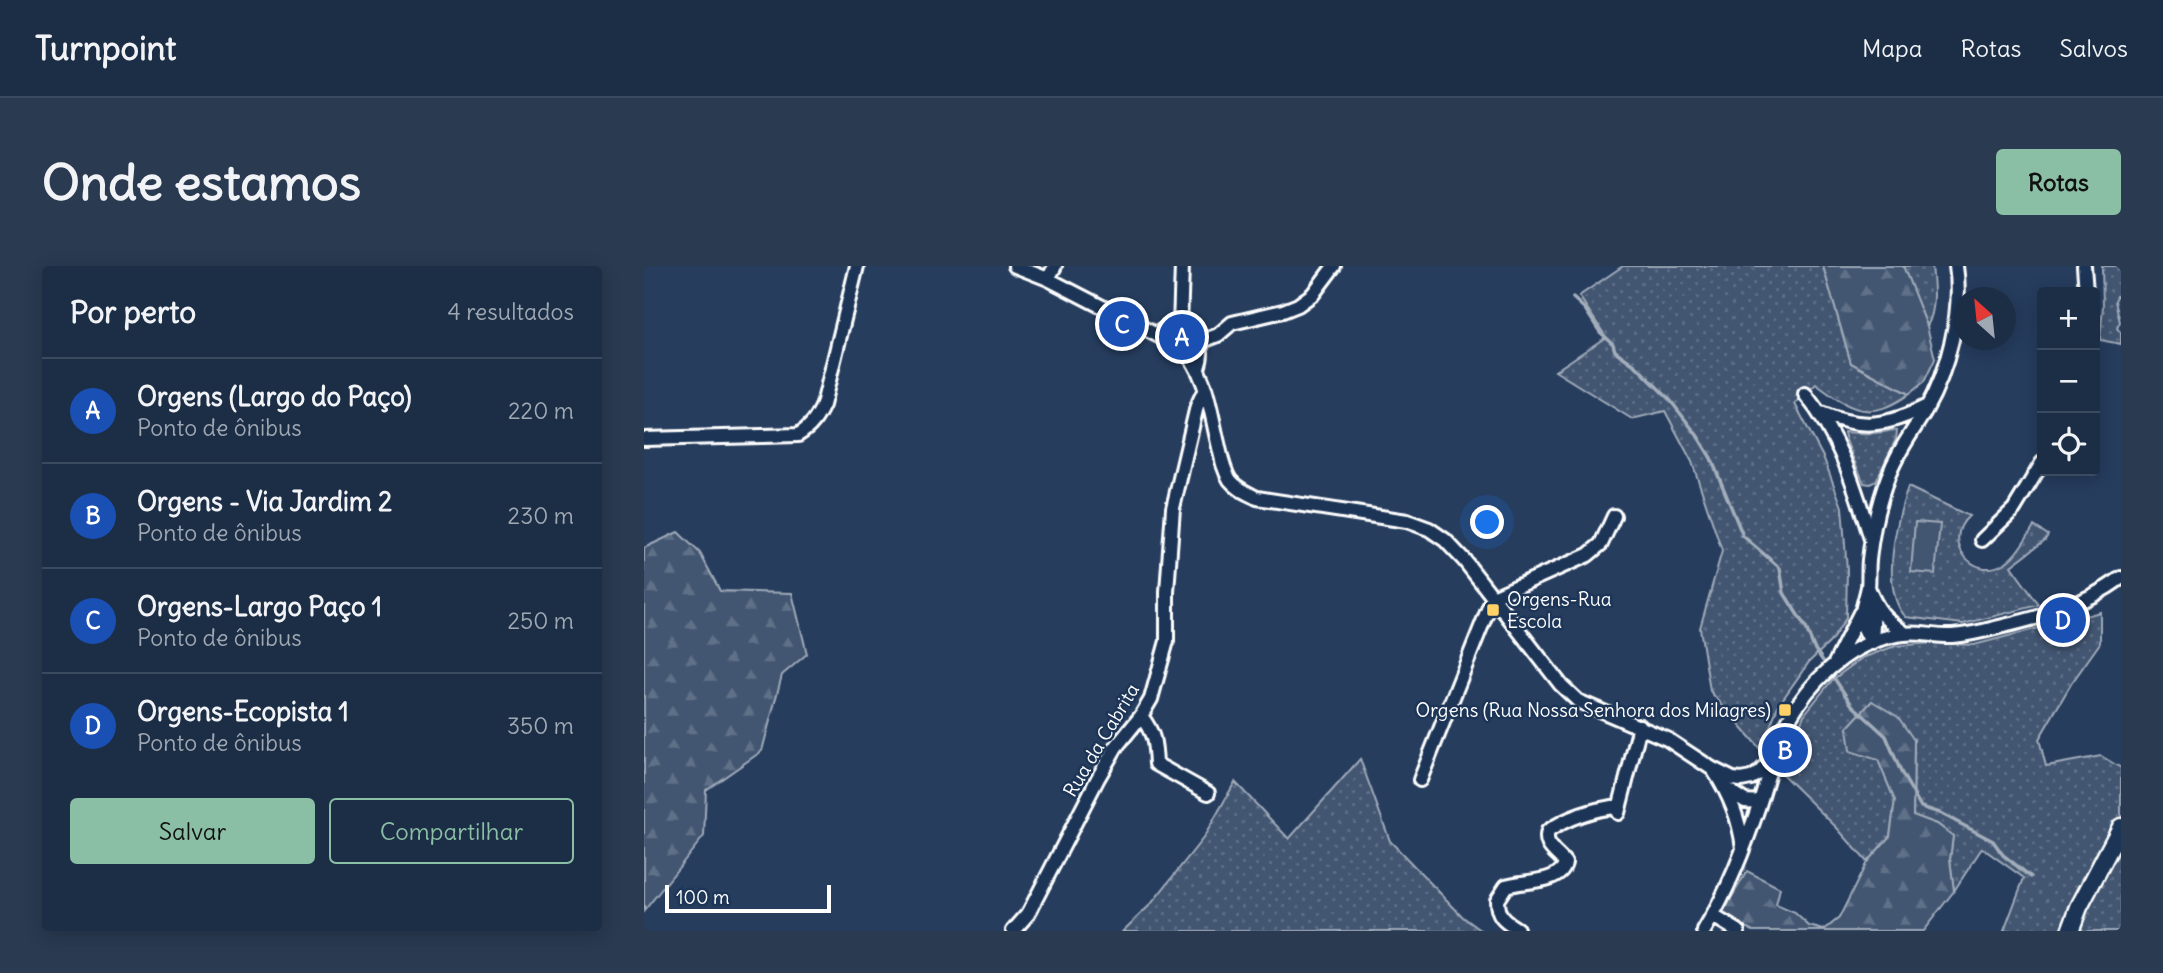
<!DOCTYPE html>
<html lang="pt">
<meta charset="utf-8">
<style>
body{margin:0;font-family:Delius,sans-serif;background:#293a51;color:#f1f3f6}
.controls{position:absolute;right:21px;top:21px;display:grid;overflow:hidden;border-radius:7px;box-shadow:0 4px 18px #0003}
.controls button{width:63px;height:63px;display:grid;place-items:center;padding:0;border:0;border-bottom:2px solid #3a4a5f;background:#1c2e46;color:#f1f3f6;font:35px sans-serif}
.compass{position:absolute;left:1309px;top:21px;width:63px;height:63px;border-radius:50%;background:#1c2e46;box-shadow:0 4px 18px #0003;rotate:333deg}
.scale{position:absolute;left:21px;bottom:18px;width:166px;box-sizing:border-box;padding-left:7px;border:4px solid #fff;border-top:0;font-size:19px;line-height:24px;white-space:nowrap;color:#fff;-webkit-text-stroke:5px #1d3557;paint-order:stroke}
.you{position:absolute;left:844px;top:257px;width:24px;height:24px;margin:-18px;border:5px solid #fff;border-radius:50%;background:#1a73e8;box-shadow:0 0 0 10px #1a73e833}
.badge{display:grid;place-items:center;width:46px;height:46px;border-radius:50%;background:#8abfa5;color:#fff;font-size:23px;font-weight:700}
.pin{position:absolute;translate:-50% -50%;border:4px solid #fff;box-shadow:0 2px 7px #0006}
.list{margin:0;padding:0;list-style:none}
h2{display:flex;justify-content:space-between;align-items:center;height:91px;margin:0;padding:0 28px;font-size:30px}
h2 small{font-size:23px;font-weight:400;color:#a0a8b3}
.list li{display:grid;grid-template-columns:46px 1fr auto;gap:21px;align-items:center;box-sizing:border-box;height:105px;padding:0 28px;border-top:2px solid #3a4a5f}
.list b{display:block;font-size:26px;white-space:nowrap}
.list p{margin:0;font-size:23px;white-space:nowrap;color:#a0a8b3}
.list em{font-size:23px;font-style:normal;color:#a0a8b3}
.actions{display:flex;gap:14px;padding:21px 28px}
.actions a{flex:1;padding:16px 0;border:2px solid #8abfa5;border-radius:7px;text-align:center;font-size:24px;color:#8abfa5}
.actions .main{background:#8abfa5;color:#111}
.icon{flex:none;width:38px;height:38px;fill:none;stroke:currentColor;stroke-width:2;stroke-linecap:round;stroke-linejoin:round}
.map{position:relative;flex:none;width:1477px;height:665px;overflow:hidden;border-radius:7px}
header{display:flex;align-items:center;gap:42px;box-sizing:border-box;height:98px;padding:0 35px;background:#1c2e46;border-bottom:2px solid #3a4a5f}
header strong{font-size:33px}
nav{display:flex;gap:38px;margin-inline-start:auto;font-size:24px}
.intro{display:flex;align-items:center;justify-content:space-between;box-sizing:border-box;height:168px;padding:0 42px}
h1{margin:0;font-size:49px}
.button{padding:18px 32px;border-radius:7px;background:#8abfa5;color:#111;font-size:24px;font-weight:700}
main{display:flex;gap:42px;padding:0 42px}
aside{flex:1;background:#1c2e46;border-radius:7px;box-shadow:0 4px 18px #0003}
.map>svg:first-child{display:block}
</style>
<header>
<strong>Turnpoint</strong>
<nav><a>Mapa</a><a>Rotas</a><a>Salvos</a></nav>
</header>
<div class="intro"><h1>Onde estamos</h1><a class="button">Rotas</a></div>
<main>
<aside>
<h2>Por perto<small>4 resultados</small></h2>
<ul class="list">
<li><span class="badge" style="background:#1a4fb4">A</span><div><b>Orgens (Largo do Paço)</b><p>Ponto de ônibus</p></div><em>220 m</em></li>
<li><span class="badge" style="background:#1a4fb4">B</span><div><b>Orgens - Via Jardim 2</b><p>Ponto de ônibus</p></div><em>230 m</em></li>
<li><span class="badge" style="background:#1a4fb4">C</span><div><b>Orgens-Largo Paço 1</b><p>Ponto de ônibus</p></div><em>250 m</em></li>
<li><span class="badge" style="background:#1a4fb4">D</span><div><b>Orgens-Ecopista 1</b><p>Ponto de ônibus</p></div><em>350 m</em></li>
</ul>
<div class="actions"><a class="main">Salvar</a><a>Compartilhar</a></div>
</aside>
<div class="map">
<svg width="1477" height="665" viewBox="0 0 1477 665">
<defs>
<pattern id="green-dots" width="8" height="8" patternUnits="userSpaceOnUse" patternTransform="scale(1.75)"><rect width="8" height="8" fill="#425672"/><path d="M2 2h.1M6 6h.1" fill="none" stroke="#5e6f87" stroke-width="1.8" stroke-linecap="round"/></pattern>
<pattern id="forest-firs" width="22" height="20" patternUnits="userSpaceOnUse" patternTransform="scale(1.75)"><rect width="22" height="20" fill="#425672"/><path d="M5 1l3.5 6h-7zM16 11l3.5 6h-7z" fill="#5e6f87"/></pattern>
</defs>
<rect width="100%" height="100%" fill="#263d5e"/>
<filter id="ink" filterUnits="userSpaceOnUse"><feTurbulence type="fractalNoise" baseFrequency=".0143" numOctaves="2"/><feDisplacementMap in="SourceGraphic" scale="14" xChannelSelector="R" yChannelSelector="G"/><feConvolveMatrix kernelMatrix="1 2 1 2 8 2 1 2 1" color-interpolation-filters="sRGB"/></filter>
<g filter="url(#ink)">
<path fill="url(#green-dots)" stroke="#a0aab8" stroke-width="2" d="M979,0H1179L1207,97L1265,128C1226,157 1206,144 1172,118L1151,138L1180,193L1198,241L1203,304L1202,352L1187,375L1165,396L1134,440L1117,484L1066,425L1056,362L1078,285L1048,196L1021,145L988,153L911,105L962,71L935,30Z
M1259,0H1288C1290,19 1293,43 1283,60Z
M1458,0H1477V30H1473L1471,35L1476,56L1473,62L1477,67V78L1456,74L1459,40Z
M1249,164L1253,165L1252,173L1232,215L1226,218L1220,217C1216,208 1200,173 1200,166C1217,167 1231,169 1249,164Z
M1264,221L1325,250C1297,275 1329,315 1359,298C1373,290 1381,273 1390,260L1404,269L1401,274L1367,300L1395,339L1319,358L1262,351C1235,323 1253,253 1264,221Z
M1456,346V377L1427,418L1395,473L1402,500L1457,490L1477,502V665H1360L1380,612L1338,582L1310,625L1306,593L1309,570L1293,558L1269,550L1270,474L1228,435L1203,462L1234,493L1251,535L1246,570L1223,596L1193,562L1136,506L1160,449L1188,414L1218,392L1251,380L1289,377L1330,379Z
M716,493L746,575L819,651L838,665H479L507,638L560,571L591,516L645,573Z"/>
<path fill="url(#forest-firs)" stroke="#a0aab8" stroke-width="2" d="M1179,0H1259L1283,60L1291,93L1280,116L1265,128L1207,97Z
M34,266L56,287L76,325L148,327L163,388L138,409L118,485L62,524L60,570L0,645V282Z
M1228,435L1254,451L1270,474L1269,549L1293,558L1309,570L1306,593L1310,625L1279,665H1109L1078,648L1103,605L1136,622L1132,639L1151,647L1165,660L1180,664L1195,652L1223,596L1246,570L1251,535L1234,494L1206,485L1203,462Z"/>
<path fill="#425672" stroke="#a0aab8" stroke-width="2" d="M1271,256L1296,258L1291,308L1267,306Z"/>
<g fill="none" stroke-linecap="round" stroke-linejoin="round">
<path stroke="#a4aebb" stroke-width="3.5" d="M929,32L941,43L956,66L969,78L971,85L992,100L1026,134L1053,169L1067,192L1099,270L1136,302L1140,327L1162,362L1170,382L1179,395
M1190,412L1208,439L1242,470L1257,506L1277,541L1296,547L1349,575L1359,589L1387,611
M1437,663L1438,665"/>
<g stroke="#fff" stroke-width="18">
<path id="minor" d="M371,0L404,13L538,82C563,107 566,144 574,177C577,190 579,203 586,214C593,223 603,227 613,232L763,255L785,263L801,274L820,294L917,419L934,435L1023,473L1067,502L1089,513L1097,514L1107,512L1115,507L1129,492
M1440,0L1442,26
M404,13L411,0
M536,61L538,0
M512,68C540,49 566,71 554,102
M556,76L574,69L588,57L639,45L654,39L669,28L690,0
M1161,128C1197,173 1210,219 1227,273
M1177,147C1218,164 1244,160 1283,140
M0,173L154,169C167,161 173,152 179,139L213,0
M1338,274L1370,243L1398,197
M1224,321C1233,345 1241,353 1262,368
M1228,377C1211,350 1218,349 1224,321C1225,313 1224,303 1225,294C1228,266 1234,237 1244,211C1253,186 1268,167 1281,145C1304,105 1319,46 1312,0
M1228,377L1230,339
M1191,397L1216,347
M497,450C510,467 511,476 512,498L564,527
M1070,505C1086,530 1095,552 1099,582
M776,514L849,331L944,289L957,278L970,250
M1081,522L1101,535L1116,536
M974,547L996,460
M1069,650L1094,665
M873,663C859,655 853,650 853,634L862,620C879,614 916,618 921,597C913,586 899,581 904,565C926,550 950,543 976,540
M369,665L384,648L454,512L472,481L497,450L507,433L523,375V326L529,242L553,140L561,123
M1060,665C1084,625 1100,583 1115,539C1126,505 1133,469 1153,440C1178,403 1215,373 1260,368C1276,366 1292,371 1308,370C1323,369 1340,365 1355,361C1399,351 1440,339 1477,312"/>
</g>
<g stroke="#fff" stroke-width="21">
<path id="major" d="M1426,665L1435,641L1477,561"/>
</g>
<use href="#minor" stroke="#1d3557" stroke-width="12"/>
<use href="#major" stroke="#1d3557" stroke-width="16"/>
</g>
</g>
<g fill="#ffd166" stroke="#1d3557" stroke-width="2.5">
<rect x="842" y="337" width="14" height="14" rx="3.5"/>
<rect x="1134" y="437" width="14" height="14" rx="3.5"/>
</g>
<g text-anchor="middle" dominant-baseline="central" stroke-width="5" stroke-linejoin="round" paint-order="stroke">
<g font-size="19" fill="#fff" stroke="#1d3557" text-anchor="start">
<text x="863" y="333">Orgens-Rua<tspan x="863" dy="22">Escola</tspan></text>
<text x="1127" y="444" text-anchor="end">Orgens (Rua Nossa Senhora dos Milagres)</text>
</g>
<g font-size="19" fill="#fff" stroke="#1d3557">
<text transform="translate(457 474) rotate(-59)">Rua da Cabrita</text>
</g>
</g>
</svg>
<div class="controls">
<button>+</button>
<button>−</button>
<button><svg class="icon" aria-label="locate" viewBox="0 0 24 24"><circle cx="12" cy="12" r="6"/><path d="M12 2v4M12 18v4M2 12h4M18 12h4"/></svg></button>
</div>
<svg class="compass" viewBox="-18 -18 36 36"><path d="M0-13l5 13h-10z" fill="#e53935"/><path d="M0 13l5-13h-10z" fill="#a0a8b3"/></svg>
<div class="scale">100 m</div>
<div class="you"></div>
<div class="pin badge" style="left:538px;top:71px;background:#1a4fb4">A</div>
<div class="pin badge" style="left:1141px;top:484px;background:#1a4fb4">B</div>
<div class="pin badge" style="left:478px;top:58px;background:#1a4fb4">C</div>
<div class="pin badge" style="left:1419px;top:354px;background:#1a4fb4">D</div>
</div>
</main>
